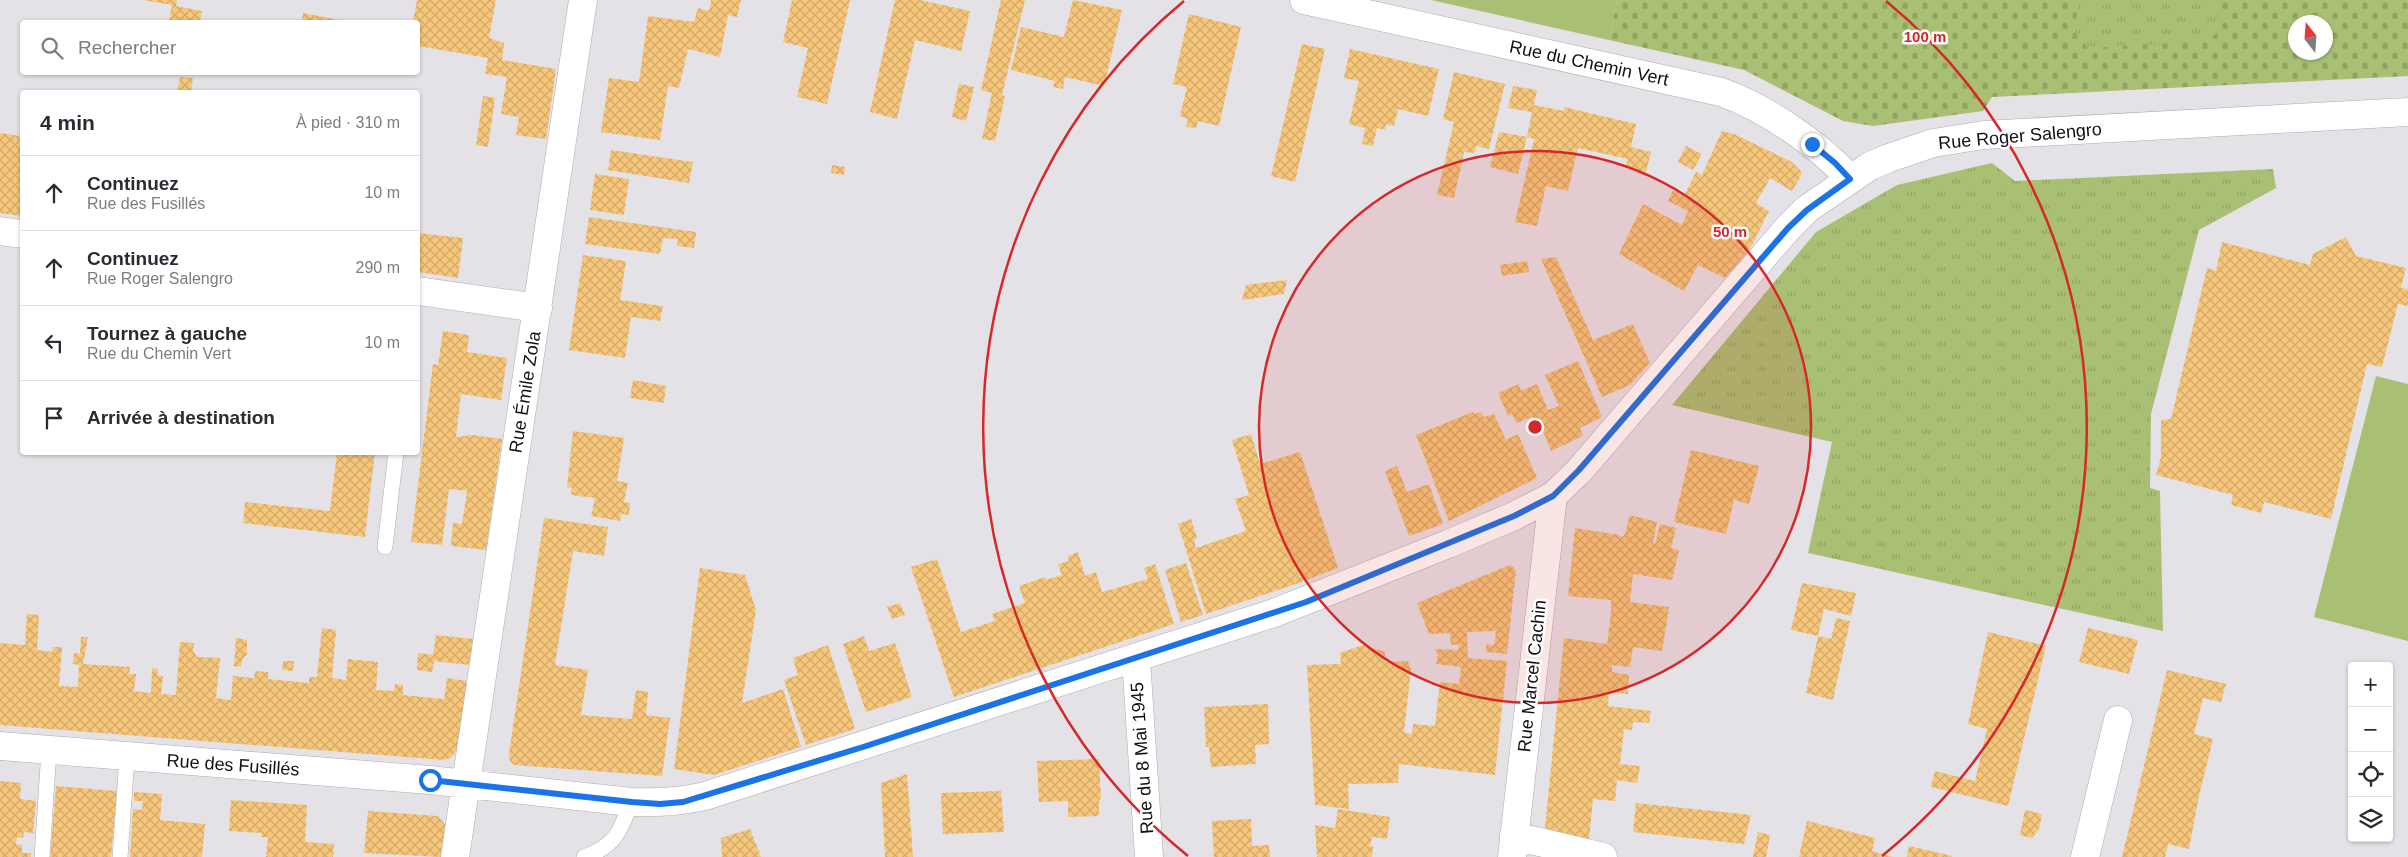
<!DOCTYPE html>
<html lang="fr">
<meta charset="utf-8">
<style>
body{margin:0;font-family:Arial,sans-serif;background:#f7f7f7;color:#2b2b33}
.controls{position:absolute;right:15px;bottom:15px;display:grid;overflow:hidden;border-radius:5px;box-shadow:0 1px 4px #0004}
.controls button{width:45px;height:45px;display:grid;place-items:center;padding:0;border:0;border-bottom:1px solid #e1e1e2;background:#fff;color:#2b2b33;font:25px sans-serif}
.compass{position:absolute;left:2288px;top:15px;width:45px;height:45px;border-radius:50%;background:#fff;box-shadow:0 1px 4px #0004;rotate:343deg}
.stop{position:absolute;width:15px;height:15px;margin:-11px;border:4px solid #1a73e8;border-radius:50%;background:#fff}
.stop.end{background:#1a73e8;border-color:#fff;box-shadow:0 1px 5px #0008}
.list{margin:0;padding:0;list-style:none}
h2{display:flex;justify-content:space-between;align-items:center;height:65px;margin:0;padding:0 20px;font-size:21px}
h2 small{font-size:16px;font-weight:400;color:#7c7c81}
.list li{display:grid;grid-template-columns:32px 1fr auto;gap:15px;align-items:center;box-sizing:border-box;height:75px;padding:0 20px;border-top:1px solid #e1e1e2}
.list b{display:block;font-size:19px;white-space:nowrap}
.list p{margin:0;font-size:16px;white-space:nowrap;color:#7c7c81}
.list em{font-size:16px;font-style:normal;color:#7c7c81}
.icon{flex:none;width:28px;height:28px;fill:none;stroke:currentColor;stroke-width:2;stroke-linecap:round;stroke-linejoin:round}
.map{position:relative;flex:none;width:2408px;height:857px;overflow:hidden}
.search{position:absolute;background:#fff;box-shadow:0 1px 4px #0004;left:20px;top:20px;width:400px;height:55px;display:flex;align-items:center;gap:12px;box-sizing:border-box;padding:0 18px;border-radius:5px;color:#7c7c81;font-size:19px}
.panel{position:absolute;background:#fff;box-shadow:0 1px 4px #0004;left:20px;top:90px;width:400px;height:365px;border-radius:5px}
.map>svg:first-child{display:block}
</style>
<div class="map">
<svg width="2408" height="857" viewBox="0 0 2408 857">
<defs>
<pattern id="cemetery-stones" width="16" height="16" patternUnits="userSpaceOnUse" patternTransform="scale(1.25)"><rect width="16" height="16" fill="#a9bf73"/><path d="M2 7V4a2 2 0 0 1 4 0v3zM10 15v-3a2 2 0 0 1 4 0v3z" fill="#90a362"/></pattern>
<pattern id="park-tufts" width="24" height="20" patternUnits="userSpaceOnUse" patternTransform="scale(1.25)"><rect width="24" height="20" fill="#a9bf73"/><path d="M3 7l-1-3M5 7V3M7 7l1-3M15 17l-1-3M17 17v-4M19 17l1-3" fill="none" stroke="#90a362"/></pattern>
<pattern id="building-cross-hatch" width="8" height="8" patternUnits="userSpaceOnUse" patternTransform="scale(1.25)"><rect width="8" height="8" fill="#f6c67b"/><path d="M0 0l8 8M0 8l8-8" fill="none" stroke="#d2a969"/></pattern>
</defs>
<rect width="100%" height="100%" fill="#e5e2e7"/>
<path fill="#a9bf73" d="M1431,0H1617L1609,40Z
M2376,376L2408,384V641L2314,617Z"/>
<path fill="url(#cemetery-stones)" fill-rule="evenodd" d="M1617,0H2408V76L1992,97L1983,111L1873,126L1843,121L1744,70L1609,40ZM2296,22H2326V52H2296Z"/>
<path fill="url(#park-tufts)" d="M2080,0H2222L2218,32L2207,41L2090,48C2069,34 2076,22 2080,0Z
M1992,163L2015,181L2273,169L2276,188L2199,230L2151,414L2150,488L2160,491L2163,631L1808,553L1832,442L1672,405L1816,232L1897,185Z"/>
<path fill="url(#building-cross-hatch)" d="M143,0H177L176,6L202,11L200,22H169L172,5Z
M417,0H496L489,38L504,43L502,60L556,69L546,139L516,135L519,117L501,114L507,77L485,74L488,58L418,46V22H413Z
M711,0H741L737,17L728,15L720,57L688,49L679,88L668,86L660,140L601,132L609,78L639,82L648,16L694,22L698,8L709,11Z
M792,0H850L827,104L797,97L808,48L783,42Z
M895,0H920L970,11L961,51L915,40L897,119L870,112Z
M1001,0H1025L1002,95L1005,96L995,141L982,139L992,93L981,90Z
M1073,0L1122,10L1104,86L1065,77L1063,89L1053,87L1055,81L1011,70L1021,27L1064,37Z
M303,13L350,22H302Z
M1189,14L1241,27L1219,126L1198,121L1196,128L1186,127L1188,119L1180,116L1187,87L1173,84Z
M1302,44L1325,49L1295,182L1271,176Z
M1350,49L1439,69L1428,116L1398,109L1394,126L1386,124L1385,130L1377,128L1373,146L1362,144L1365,128L1349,124L1359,81L1344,78Z
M1454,72L1505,84L1489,149L1476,146L1474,153L1464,152L1454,198L1437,195L1454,122L1443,119Z
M180,77L193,78L191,92H177Z
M959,84L974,87L966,121L952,117Z
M1513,86L1537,90L1534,105L1564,111V107L1636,124L1631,147L1651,152L1645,176L1626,166L1628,159L1578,148L1568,191L1546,186L1537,226L1515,222L1534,139L1527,137L1532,112L1508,108Z
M483,96L495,98L488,147L476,145Z
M1722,131L1734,134L1792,162L1801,171V176L1792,191L1770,178L1756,203L1769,211L1750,249L1725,278L1698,265L1684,291L1619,254L1643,204L1682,225L1688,211L1668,201L1673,190L1684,196L1696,172L1702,175Z
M1499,132L1527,137L1518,174L1490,167Z
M0,133L20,136L19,147L22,148V216L0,213Z
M1686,146L1702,154L1693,170L1678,162Z
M611,150L693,162L689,183L608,170Z
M832,165L845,167L844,175L831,173Z
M595,174L629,179L624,215L590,210Z
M589,217L696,232L694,248L677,246L678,239L663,238L660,254L585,244Z
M418,233L463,238L458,278L418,272Z
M2346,237L2356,256L2406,268L2401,288L2408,289V306L2398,304L2382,367L2367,364L2331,519L2264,502L2261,513L2231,505L2233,495L2156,475L2161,457V420L2171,419L2207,268L2216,271L2222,242L2310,265L2313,254Z
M583,255L626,261L620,300L663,306L660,321L631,317L625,358L569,350Z
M1556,257L1593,340L1633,324L1650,363L1630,385L1602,397L1541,259Z
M1527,261L1529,272L1502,276L1500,265Z
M1287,280L1284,294L1242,300L1246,285Z
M443,331L469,335L467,352L507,358L501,400L461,394L456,437L473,435L502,439L486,550L451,546L453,523L462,524L467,491L449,489L442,545L411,542L433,364L438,365Z
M1578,361L1602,417L1580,428L1583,436L1551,451L1543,431L1540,432L1533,417L1516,423L1512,414L1508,416L1498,393L1519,384L1521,391L1537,384L1548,410L1559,406L1545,375Z
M633,380L666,386L664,403L630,398Z
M1473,412L1474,414L1481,412L1484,417L1494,414L1506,440L1518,434L1537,478L1449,521L1416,435Z
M573,431L624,438L617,481L628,483L624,502L630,503L629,515L621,514L620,521L591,516L595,498L571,495L572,488L567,487Z
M1251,434L1260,464L1300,452L1338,568L1293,585L1206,614L1178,524L1191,519L1197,538L1194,540L1196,548L1246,531L1235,499L1249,495L1232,440Z
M1691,450L1759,466L1749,504L1734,500L1726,534L1674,522Z
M337,452H375L365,537L243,523L245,502L330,511Z
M1397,466L1407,492L1429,484L1443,524L1409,536L1385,471Z
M1630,515L1657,522L1653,543L1655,544L1660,524L1676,528L1671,548L1679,550L1672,580L1633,574L1630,602L1669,607L1667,621L1662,651L1633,647L1630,667L1612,665V672L1629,675L1628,694L1609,692L1608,706L1651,711L1649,723L1633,722L1632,730L1624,729L1620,764L1640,766L1637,783L1617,780L1615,801L1593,799L1589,840L1545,828L1564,638L1607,644L1611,613V600L1568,596L1575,528L1619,535L1621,537L1624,536Z
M544,518L608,527L604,556L573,551L555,665L588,670L581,715L632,719L636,690L648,692L646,715L670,718L662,776L514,765L510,761L509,754Z
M1078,552L1085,576L1096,572L1102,592L1148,579L1144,568L1155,564L1174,624L954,697L911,567L937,559L961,632L995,621L992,614L1025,603L1019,586L1045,577L1046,580L1062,575L1058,564L1069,561L1068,556Z
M1186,563L1203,615L1181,622L1165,570Z
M1510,565L1516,570L1507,654L1486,652V644L1494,645L1496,631L1467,632L1468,658L1507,661L1495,775L1399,764L1398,783L1348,784L1349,809L1315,805L1307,665L1341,664L1340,653L1363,645L1385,652V662L1408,661L1411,669L1404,733L1412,734L1413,724L1435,726L1440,682L1459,684L1461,667L1436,664L1438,655L1435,649L1459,650L1458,644L1451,645L1450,633L1429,634L1417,603Z
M700,568L745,575L756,610L742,703L783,689L801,747L714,775L674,769Z
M1802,583L1856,593L1851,616L1824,609L1818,636L1831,639L1836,618L1850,621L1833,700L1806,693L1818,636L1791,630Z
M900,603L905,615L892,619L887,607Z
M27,614L39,615L37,650L52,652L53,647H62L59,686L78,687L79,665L73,664L74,653L80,654L81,637H88L83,664L130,667L129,674H136L134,691L151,693L152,668L158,669L157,675L163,676L161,694L176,695L180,642L194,643L193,651L197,657L220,658L216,698L231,700L233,676L254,678L255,671L268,672V679L309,683V677H317L322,628L336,630L332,678L346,680L348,659L378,662L376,690L394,691L395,684L403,685V695L444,699L447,678L467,681L457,750L451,758L444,760L0,725V643L25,645Z
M2088,628L2138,640L2129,674L2079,662Z
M1988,632L2046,646L2008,806L1931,787L1935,771L1975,781L1987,729L1968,724Z
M436,635L473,639L469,665L434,661L432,672L417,670L418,653L433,655Z
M864,636L869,651L895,643L912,697L866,712L843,644Z
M236,638L247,640V654L242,660L241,667L234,666Z
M828,645L855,729L806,745L784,680L798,675L793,658Z
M283,661H294L293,671L282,670Z
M2167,670L2226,684L2221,702L2203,698L2194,734L2213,739L2199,796L2189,849L2168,844L2165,857H2122Z
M1268,704L1269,744L1255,745L1256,764L1211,767L1209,747H1206L1204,707Z
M1099,759L1101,799L1099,800V816L1068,817V801L1039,802L1037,761Z
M907,774L913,857H885L881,783Z
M0,781L21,783L20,799L36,801L33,833L24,832L23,838L17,837L16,844L22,845V853H31V857H0Z
M56,786L117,791L111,857H50Z
M1001,791L1004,832L943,834L941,793Z
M134,792L162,794L160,820L205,824L202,857H130L133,809L142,810L143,801H134Z
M231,800L307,805L305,842L334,844L333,857H266L268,837H261L262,833L229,831Z
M1636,803L1751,815L1744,844L1633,832Z
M1338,809L1390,817L1387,839L1372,837L1370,846L1373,847L1372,857H1317L1315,825L1335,828Z
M2025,810L2042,814L2039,829L2032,838L2020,835Z
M368,811L438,816L446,826L441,857L364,853Z
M1251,819L1252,846L1269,845L1270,857H1214L1212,821Z
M1807,821L1875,838L1872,851L1893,857H1799Z
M750,829L761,857H722L721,838Z
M1758,832L1770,835L1766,857H1753Z
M1909,846L1952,856V857H1907Z"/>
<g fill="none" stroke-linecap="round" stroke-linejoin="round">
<g stroke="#aeabb0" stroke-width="16">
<path id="service" d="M385,547L396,452
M42,857L49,750
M120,857L127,757
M584,857C615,847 621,830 631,802"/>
</g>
<g stroke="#aeabb0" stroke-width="29">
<path id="minor" d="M1304,0L1721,92C1764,107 1819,144 1850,179
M0,231L22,234
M418,291L538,308
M1136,659L1149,857
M0,746L430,780L631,802C657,803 680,802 705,796L1274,613L1448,544L1514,516L1553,496L1579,471L1788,228L1807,209L1870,166L1889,158L1933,143L1984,135L2408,112
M1514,836L1603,857
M455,857L583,0
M1512,857L1553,496
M2085,857L2118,720"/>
</g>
<use href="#service" stroke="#fff" stroke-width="15"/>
<use href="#minor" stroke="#fff" stroke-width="28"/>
</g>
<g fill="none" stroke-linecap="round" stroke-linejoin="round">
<path stroke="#1a73e8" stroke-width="6" d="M430,780L632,802L660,804L683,802L863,747L1306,602L1514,516L1553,496L1579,470L1788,228L1807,210L1850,179L1835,163L1812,144"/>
</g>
<circle cx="1535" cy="427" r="276" fill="#d62828" fill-opacity=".12"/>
<g fill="none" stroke="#d62828" stroke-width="2.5">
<circle cx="1535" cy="427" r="276"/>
<path d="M1188 856A552 552 0 0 1 1184 1M1886 1A552 552 0 0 1 1882 856"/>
</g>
<g text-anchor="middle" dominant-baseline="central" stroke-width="5" stroke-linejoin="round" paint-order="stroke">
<g font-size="18" fill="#100f11" stroke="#fff">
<text transform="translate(1589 63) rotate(12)">Rue du Chemin Vert</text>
<text transform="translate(2020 136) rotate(-5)">Rue Roger Salengro</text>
<text transform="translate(525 392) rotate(-81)">Rue Émile Zola</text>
<text transform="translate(1532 676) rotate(-84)">Rue Marcel Cachin</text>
<text transform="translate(1142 758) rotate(-94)">Rue du 8 Mai 1945</text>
<text transform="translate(233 765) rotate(4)">Rue des Fusillés</text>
</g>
</g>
<circle cx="1535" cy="427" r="8" fill="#d62828" stroke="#fff" stroke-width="2.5"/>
<g font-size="15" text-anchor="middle" font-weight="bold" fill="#d62828" stroke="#fff" stroke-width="5" stroke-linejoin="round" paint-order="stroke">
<text x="1925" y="42">100 m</text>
<text x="1730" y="237">50 m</text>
</g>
</svg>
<div class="controls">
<button>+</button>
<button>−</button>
<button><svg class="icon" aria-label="locate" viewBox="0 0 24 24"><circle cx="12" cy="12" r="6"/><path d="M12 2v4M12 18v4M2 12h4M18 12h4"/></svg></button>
<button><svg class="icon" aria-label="layers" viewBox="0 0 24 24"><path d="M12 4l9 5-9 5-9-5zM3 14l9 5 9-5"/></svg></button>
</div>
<svg class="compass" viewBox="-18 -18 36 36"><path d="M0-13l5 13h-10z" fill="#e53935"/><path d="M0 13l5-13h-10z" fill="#7c7c81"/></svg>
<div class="stop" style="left:430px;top:780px"></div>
<div class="stop end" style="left:1812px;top:144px"></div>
<div class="search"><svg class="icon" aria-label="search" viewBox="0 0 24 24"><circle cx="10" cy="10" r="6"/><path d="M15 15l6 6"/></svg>Rechercher</div>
<section class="panel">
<h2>4 min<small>À pied · 310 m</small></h2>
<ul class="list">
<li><svg class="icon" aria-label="ahead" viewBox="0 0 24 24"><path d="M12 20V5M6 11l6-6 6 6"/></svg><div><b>Continuez</b><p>Rue des Fusillés</p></div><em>10 m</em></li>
<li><svg class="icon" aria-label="ahead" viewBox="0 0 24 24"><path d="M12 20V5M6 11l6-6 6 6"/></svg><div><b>Continuez</b><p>Rue Roger Salengro</p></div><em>290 m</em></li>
<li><svg class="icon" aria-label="left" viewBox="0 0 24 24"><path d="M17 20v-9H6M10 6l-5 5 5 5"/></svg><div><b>Tournez à gauche</b><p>Rue du Chemin Vert</p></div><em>10 m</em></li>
<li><svg class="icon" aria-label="arrive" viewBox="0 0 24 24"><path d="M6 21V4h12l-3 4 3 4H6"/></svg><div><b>Arrivée à destination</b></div></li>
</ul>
</section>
</div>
